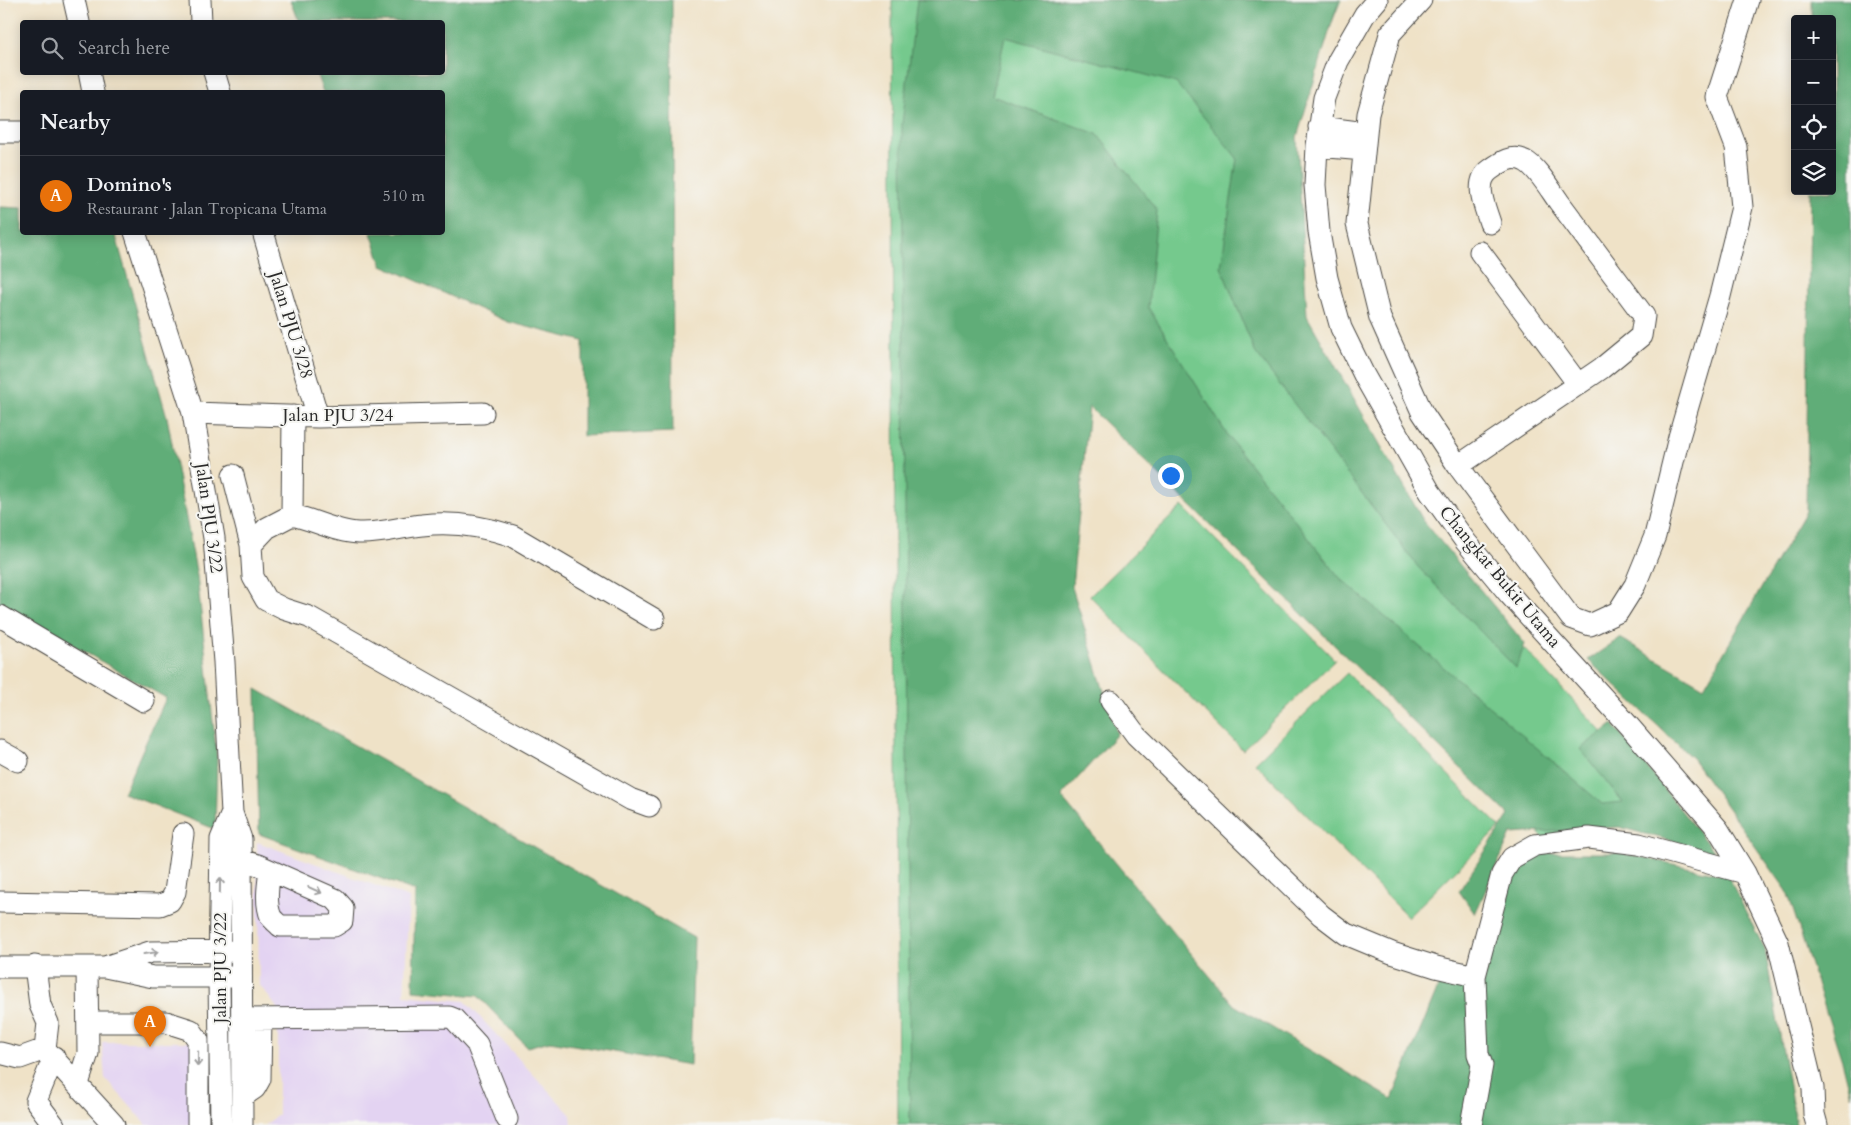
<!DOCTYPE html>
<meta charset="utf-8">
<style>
body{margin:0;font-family:Cardo,serif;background:#20242c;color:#f1f3f6}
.controls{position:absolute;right:15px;top:15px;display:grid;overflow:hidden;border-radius:5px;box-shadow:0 2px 12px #0003}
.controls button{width:45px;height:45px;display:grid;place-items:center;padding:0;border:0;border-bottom:1px solid #363941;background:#171b24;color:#f1f3f6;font:25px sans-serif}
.you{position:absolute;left:1170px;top:475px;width:18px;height:18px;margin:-12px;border:4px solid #fff;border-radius:50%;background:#1a73e8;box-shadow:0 0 0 8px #1a73e833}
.badge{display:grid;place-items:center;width:32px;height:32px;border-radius:50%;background:#b45309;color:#fff;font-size:16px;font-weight:700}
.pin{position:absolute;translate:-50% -41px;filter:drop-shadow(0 1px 2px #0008)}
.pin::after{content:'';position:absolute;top:26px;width:18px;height:15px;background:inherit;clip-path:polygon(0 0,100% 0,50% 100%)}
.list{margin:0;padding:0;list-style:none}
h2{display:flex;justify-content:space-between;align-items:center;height:65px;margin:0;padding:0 20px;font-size:21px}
h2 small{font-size:16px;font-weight:400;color:#9ea1a6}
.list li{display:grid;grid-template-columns:32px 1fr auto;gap:15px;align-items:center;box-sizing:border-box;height:80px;padding:0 20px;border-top:1px solid #363941}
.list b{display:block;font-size:19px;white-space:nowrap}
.list p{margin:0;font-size:16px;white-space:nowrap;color:#9ea1a6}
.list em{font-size:16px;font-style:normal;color:#9ea1a6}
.icon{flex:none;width:28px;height:28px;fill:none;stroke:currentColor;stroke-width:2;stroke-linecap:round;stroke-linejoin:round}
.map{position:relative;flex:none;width:1851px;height:1125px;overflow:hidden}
.search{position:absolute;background:#171b24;box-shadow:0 2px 12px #0003;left:20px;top:20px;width:425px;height:55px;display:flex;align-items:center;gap:12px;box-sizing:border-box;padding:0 18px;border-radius:5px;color:#9ea1a6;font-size:19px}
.panel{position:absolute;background:#171b24;box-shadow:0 2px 12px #0003;left:20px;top:90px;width:425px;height:145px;border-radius:5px}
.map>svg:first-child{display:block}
</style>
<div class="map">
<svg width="1851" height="1125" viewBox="0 0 1851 1125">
<rect width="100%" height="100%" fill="#f6f6f2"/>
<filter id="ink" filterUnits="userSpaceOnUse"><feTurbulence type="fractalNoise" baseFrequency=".02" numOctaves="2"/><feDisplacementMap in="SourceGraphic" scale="10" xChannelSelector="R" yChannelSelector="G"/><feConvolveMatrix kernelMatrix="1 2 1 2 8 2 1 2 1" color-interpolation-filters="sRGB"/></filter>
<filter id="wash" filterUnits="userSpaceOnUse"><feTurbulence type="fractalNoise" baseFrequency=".0096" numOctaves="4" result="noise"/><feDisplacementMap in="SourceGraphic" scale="20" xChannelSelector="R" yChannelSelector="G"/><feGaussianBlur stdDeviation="1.12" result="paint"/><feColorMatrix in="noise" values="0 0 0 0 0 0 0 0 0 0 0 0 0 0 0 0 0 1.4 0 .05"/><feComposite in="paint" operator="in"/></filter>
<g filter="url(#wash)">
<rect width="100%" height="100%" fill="#efe2c7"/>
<path fill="#e3d3f2" d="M257,842L409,898L404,995L465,1001L571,1115L572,1125H265L278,1115V1009L259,984Z
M102,1042H208V1125H147L105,1078Z"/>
<path fill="#75c98d" stroke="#507a5c" d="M892,0H1341L1282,145L1298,326L1440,558L1664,798L1547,842L1098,366L1036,407L1029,788L1135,1001L1370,1125H898Z
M1182,506L1335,660L1243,750L1090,596Z
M1347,673L1500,827L1408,917L1255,763Z"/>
<path fill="#60ad78" stroke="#466c52" d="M291,0H672L673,432L583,436V341L508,322L382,265L371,233L442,232V92H323L316,73L442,72V22H299Z
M917,0H1339L1297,137L1307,316L1423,520L1525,644L1516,668L1418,567L1255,352L1221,267L1237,158L1176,83L1005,37L992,96L1097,134L1157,210L1148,307L1228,436L1340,578L1602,804L1623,802L1580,749L1613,724L1714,852L1619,827L1511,834L1475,914L1459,891L1509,815L1089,407L1072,587L1117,734L1061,797L1234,1005L1392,1099L1439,985L1481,991L1513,871L1537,853H1622L1728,876L1765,950L1796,1125H910L902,124Z
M1812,0H1851V1096L1843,1064L1787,891L1693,759L1588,660L1620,638L1704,687L1806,511L1810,191H1832V19H1812Z
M0,207L22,208V232L115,233L167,417L197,576L217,758L215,829L123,793L166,698L0,604Z
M256,689L694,938L690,1065L550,1041L527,1047L478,996L413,990L415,891L259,834Z"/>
</g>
<g filter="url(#ink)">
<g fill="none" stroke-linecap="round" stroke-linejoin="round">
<g stroke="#484642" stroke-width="23">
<path id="minor" d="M74,0L79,22
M200,0L201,22
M1377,0L1365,14L1338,61L1324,98L1317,146L1315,185L1319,232L1327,278L1341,328L1365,377L1430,492L1466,542L1510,595L1628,725L1718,829L1745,873L1778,943L1813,1088L1814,1114L1817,1125
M1421,0L1390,34L1368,114L1357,224L1380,318L1422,412L1458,466L1571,618L1590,625L1618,612L1635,585L1655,536L1679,437L1720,296L1742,207L1736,147L1717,97L1748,0
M89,72L93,92
M214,72L220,92
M1319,127L1366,133
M0,132H22
M1317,146L1364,150
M135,232L193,413L214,538L224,662L232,813L241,839L242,1125
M263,232L318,417
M1480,252L1578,384
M193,413L318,417L483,413
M1458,466L1602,368L1641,336L1644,316C1616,278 1587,240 1559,202C1551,191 1537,167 1525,161C1512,154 1501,162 1490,170C1473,182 1485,207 1490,223
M233,475L251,545L253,577L266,600L284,609L309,617L630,799L649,806
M292,515L293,416
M251,545L267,528L292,515C315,520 336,532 358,533C383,534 400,527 422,525C454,521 483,526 513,536L654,619
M0,616L144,701
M1111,701L1136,735L1321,915L1346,934L1392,953L1436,967L1475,976
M0,751L18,761
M241,860L258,865L335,899L343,908L342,921L334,926H280C277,923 273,920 271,917C265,903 268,885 270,871
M0,902L160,905L170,901L175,892L183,834
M35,966L40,1005L48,1023L45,1049
M0,967H105L153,977H234
M105,967L150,952L232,951
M242,1019L449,1017L454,1019L477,1044L507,1119
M88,1022H166L191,1030L198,1040V1125
M0,1053L20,1058L45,1049L114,1125
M54,1057L36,1101L54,1125
M78,1084L88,1053L87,967
M242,1097L255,1088L260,1079L261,1019
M221,1125L219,978L221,839L232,813
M1471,1125L1482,1065L1478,1054L1475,976L1502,874L1512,858L1535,845L1589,838L1639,844L1745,873"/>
</g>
<use href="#minor" stroke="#fff" stroke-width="21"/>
</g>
<defs><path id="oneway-shaft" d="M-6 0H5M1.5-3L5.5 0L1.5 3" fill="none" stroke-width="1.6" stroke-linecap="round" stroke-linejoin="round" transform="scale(1.25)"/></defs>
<g stroke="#a0a0a0">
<use href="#oneway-shaft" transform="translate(220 885) rotate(-89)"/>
<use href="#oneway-shaft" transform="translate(315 890) rotate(24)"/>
<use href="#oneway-shaft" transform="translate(151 953) rotate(-8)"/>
<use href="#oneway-shaft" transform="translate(198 1059) rotate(91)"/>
</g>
</g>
<g text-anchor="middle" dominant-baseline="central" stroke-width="4" stroke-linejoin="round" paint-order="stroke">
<g font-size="18" fill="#2b2b2b" stroke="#f6f6f2">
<text transform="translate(291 325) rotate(73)">Jalan PJU 3/28</text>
<text x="338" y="415">Jalan PJU 3/24</text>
<text transform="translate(209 518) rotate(82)">Jalan PJU 3/22</text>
<text transform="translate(1500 577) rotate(50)">Changkat Bukit Utama</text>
<text transform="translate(220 968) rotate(-90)">Jalan PJU 3/22</text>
</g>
</g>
</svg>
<div class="controls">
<button>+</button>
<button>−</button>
<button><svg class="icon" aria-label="locate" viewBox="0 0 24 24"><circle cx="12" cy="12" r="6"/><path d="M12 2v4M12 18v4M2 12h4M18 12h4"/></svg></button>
<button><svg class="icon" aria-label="layers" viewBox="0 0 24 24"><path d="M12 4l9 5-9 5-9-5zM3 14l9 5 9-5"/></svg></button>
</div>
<div class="you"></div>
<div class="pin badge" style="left:150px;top:1047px;background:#e8710a">A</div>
<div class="search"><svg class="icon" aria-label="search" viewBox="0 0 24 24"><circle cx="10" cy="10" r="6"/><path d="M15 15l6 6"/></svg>Search here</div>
<section class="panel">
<h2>Nearby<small></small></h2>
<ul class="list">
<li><span class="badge" style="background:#e8710a">A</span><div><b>Domino's</b><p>Restaurant · Jalan Tropicana Utama</p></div><em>510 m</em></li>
</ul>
</section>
</div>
